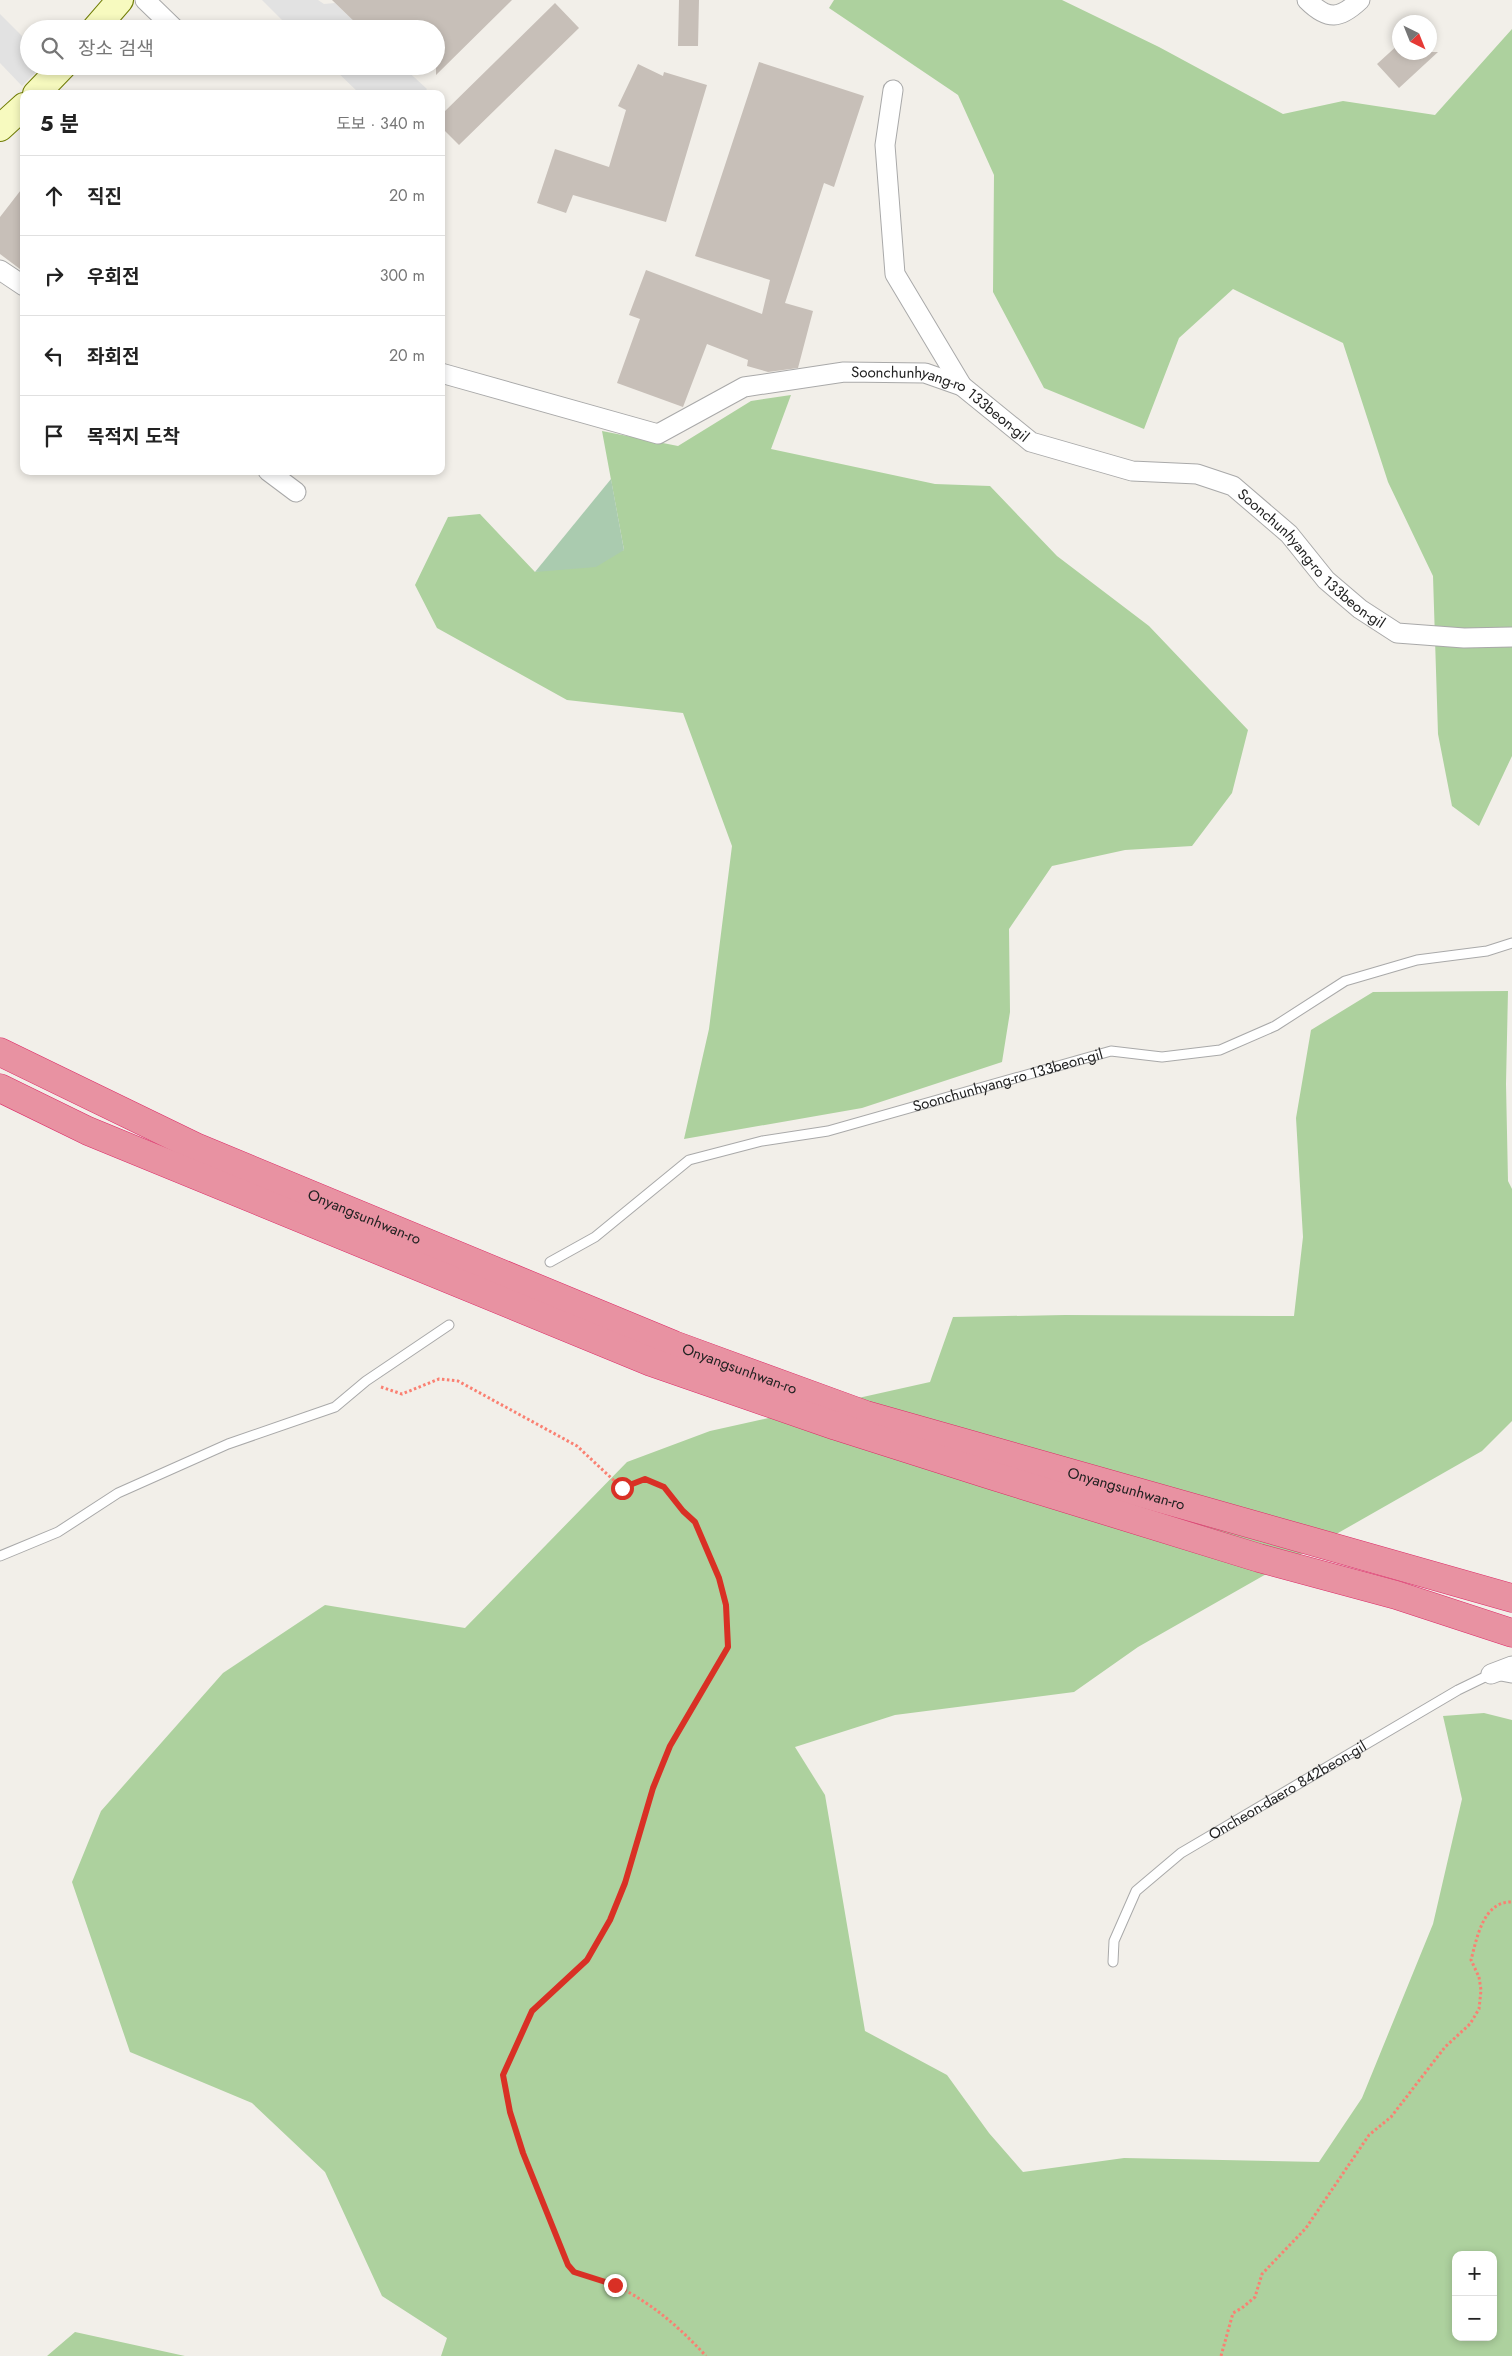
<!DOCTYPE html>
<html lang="ko">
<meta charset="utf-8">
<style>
body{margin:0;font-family:Jost,"Noto Sans KR",sans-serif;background:#f6f6f6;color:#222}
.controls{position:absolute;right:15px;bottom:15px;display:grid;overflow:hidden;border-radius:10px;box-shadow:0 2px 8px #0003}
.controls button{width:45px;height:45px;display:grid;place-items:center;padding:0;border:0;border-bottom:1px solid #e0e0e0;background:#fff;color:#222;font:25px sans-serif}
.compass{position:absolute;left:1392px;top:15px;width:45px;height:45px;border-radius:50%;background:#fff;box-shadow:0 2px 8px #0003;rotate:137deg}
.stop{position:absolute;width:15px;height:15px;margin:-11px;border:4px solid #d93025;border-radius:50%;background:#fff}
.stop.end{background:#d93025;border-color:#fff;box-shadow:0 1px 5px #0008}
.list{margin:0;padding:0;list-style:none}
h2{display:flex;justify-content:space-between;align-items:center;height:65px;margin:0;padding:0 20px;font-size:21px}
h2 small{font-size:16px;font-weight:400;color:#767676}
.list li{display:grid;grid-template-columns:32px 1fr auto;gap:15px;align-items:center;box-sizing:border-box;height:80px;padding:0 20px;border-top:1px solid #e0e0e0}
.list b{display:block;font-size:19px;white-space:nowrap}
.list em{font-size:16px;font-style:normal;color:#767676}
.icon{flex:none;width:28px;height:28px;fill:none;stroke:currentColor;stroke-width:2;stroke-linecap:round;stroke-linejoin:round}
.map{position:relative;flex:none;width:1512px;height:2356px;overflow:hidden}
.search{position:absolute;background:#fff;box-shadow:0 2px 8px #0003;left:20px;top:20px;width:425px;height:55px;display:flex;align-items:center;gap:12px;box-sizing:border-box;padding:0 18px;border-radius:28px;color:#767676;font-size:19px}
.panel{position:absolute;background:#fff;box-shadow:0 2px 8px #0003;left:20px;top:90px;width:425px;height:385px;border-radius:10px}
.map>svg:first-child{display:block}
</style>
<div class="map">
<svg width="1512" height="2356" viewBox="0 0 1512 2356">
<rect width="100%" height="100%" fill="#f2efe9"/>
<path fill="#add19e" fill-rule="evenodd" d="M834,0H1062L1159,47L1283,114L1343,101L1435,115L1512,29V756L1479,826L1452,806L1438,734L1433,576L1388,482L1343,343L1233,289L1179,338L1144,429L1044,388L993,292L994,175L958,95L829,8Z
M791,395L771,449L935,484L990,486L1057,556L1149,626L1248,730L1232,793L1192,846L1125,850L1052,866L1009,929L1010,1012L1002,1062L862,1108L684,1139L709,1029L732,846L683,713L567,700L437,628L415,585L448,517L480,514L535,572L624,550L602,431L678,446L751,401Z
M1508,991L1506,1084L1508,1181L1512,1189V1421L1482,1451L1138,1647L1074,1692L895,1715L795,1747L825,1795L865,2031L947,2075L989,2133L1023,2172L1124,2158L1319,2162L1362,2098L1433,1924L1462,1799L1443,1716L1484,1713L1512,1720V2356H441L447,2338L382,2296L325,2172L252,2103L130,2052L72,1882L101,1811L223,1673L325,1605L465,1628L627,1462L710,1431L930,1382L953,1317L1065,1315L1294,1316L1303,1237L1296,1118L1311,1030L1373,992ZM1456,2255H1493V2337H1456Z
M75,2332L185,2356H47Z"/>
<path fill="#aacbaf" d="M611,479L624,550L596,567L535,572Z"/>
<path fill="#e2e2e2" d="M262,0H318L324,4L335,3L362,29H291Z
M0,14L29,43V66H42L22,86L0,63Z
M331,66H402L427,89L423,94H360Z"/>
<path fill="#c7bfb8" d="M332,0H512L436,75V29H362Z
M679,0H699L698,46H678Z
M555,3L579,28L459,145L441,127V115Z
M1400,43V52H1438L1399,88L1377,64Z
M759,62L864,96L834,187L824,183L785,303L813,311L798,368L768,372L747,366L748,360L707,344L683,407L617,383L640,319L629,315L646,270L762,314L770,280L695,256Z
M638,64L663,76L664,72L707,85L666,222L573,195L566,213L537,203L555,149L609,167L626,110L618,106Z
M24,186V272L0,254V217Z"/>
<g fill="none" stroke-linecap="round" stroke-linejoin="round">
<g stroke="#a9a9a9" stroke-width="11">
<g id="lane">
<path id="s1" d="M550,1262L595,1237L689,1160L762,1141L828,1131L1111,1051L1162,1057L1220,1050L1275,1026L1345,981L1417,960L1487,951L1512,943"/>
<path d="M0,1556L58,1532L118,1493L228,1444L335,1407L366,1381L449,1325"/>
<path id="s2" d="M1113,1962L1114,1941L1136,1891L1181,1853L1458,1690L1491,1674L1512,1678"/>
</g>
</g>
<g stroke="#a9a9a9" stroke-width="21">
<g id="street">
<path d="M145,0L175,29"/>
<path d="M1307,0C1328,21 1340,19 1360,0"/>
<path d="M893,90L885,145L895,274L962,386"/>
<path d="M0,270L24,286"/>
<path id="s3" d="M441,373L658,434L744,387L844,372L925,373L962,386L1031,442L1132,471L1197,474L1233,486L1289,534L1326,580L1360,609L1397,633L1464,638L1512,637"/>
<path d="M268,471L296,492"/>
<path d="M1491,1674L1512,1666"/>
</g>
</g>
<g stroke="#707d05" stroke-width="28">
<path id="secondary" d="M95,29L120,0
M36,94L63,66
M0,128L24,106"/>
</g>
<g stroke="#dc2a67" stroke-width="29">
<g id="highway">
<path id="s4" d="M0,1052L198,1148L674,1345L866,1415L1512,1598"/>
<path d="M0,1088L88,1131L651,1362L836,1426L990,1475L1259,1558L1396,1595L1512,1633"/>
</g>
</g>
<path stroke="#fa8072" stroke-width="3" stroke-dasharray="2.5 2.5" stroke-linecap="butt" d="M381,1387L402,1394L439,1379L458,1381L577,1446L622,1488L645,1479L664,1487L683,1511L695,1522L719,1578L726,1605L728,1647L671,1746L653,1788L625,1883L610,1920L587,1959L532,2011L503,2075L510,2112L523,2153L568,2265C580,2278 602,2278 617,2286C654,2305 678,2326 706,2356
M1221,2356L1233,2313L1242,2308L1255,2297L1262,2274L1306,2228L1369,2135L1391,2117L1445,2047L1470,2024L1479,2009L1481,1990L1479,1977L1471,1960C1477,1938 1483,1901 1512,1902"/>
<use href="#lane" stroke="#fff" stroke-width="9"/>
<use href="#street" stroke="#fff" stroke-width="19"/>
<use href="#secondary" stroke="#f7fabf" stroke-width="26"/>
<use href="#highway" stroke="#e892a2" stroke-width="28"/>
</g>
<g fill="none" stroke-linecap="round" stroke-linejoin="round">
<path stroke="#d93025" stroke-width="6" d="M615,2285L574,2272L568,2265L523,2153L510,2112L503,2075L532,2011L587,1960L610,1920L625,1883L653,1788L670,1746L728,1647L726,1605L719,1578L695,1522L683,1511L664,1487L645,1479L622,1488"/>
</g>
<g text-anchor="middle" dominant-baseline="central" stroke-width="4" stroke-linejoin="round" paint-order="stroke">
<g font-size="15" fill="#222" stroke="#fff">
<text stroke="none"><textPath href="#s3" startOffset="530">Soonchunhyang-ro 133beon-gil</textPath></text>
<text stroke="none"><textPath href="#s3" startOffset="949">Soonchunhyang-ro 133beon-gil</textPath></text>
<text stroke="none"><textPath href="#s1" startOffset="502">Soonchunhyang-ro 133beon-gil</textPath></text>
<text stroke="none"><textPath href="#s4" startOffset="400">Onyangsunhwan-ro</textPath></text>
<text stroke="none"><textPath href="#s4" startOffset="805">Onyangsunhwan-ro</textPath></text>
<text stroke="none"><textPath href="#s4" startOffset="1210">Onyangsunhwan-ro</textPath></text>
<text stroke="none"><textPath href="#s2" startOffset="258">Oncheon-daero 842beon-gil</textPath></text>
</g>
</g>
</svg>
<div class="controls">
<button>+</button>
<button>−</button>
</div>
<svg class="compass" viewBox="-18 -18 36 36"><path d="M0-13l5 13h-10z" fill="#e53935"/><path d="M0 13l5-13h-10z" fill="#767676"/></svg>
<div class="stop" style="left:622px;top:1488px"></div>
<div class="stop end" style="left:615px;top:2285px"></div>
<div class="search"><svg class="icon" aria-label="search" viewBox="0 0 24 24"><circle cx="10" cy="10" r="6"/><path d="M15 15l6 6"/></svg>장소 검색</div>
<section class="panel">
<h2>5 분<small>도보 · 340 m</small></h2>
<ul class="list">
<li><svg class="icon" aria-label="ahead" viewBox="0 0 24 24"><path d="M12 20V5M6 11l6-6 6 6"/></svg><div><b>직진</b></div><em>20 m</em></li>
<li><svg class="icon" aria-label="right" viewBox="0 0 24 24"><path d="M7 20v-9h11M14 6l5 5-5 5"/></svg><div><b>우회전</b></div><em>300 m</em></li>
<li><svg class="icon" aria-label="left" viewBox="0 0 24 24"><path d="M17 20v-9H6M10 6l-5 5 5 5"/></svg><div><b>좌회전</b></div><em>20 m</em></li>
<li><svg class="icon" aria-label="arrive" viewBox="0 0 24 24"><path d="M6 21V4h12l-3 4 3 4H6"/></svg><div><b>목적지 도착</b></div></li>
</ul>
</section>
</div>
